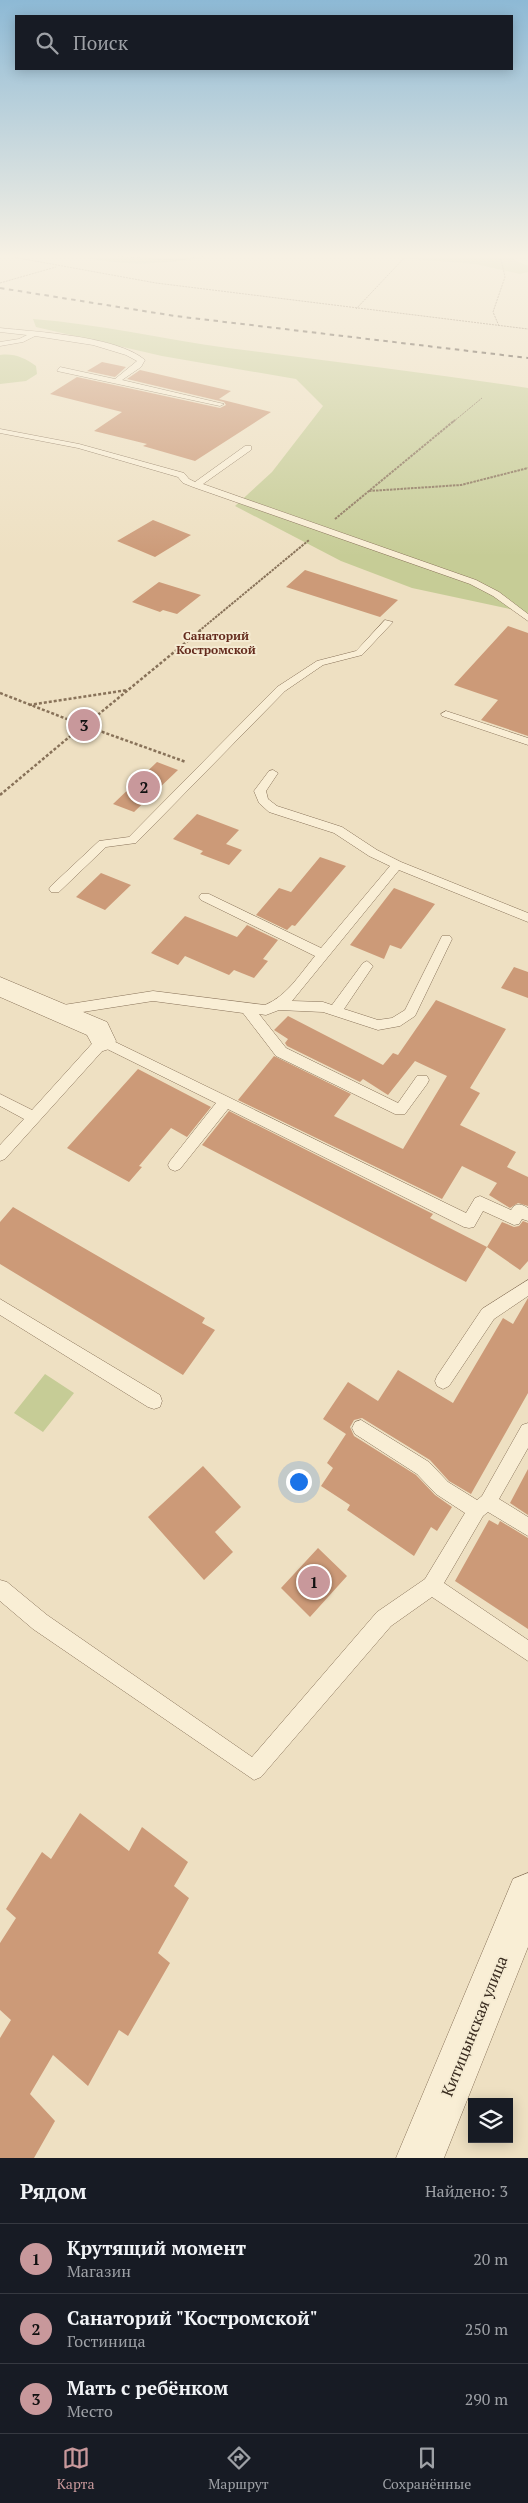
<!DOCTYPE html>
<html lang="ru">
<meta charset="utf-8">
<style>
body{margin:0;font-family:"PT Serif",serif;background:#20242c;color:#f1f3f6}
.controls{position:absolute;right:15px;bottom:15px;display:grid;overflow:hidden;border-radius:0px;box-shadow:0 2px 12px #0003}
.controls button{width:45px;height:45px;display:grid;place-items:center;padding:0;border:0;border-bottom:1px solid #363941;background:#171b24;color:#f1f3f6;font:25px sans-serif}
.you{position:absolute;left:298px;top:1481px;width:18px;height:18px;margin:-12px;border:4px solid #fff;border-radius:50%;background:#1a73e8;box-shadow:0 0 0 8px #1a73e833}
.badge{display:grid;place-items:center;width:32px;height:32px;border-radius:50%;background:#c8989b;color:#111;font-size:16px;font-weight:700}
.pin{position:absolute;translate:-50% -50%;border:2px solid #fff;box-shadow:0 1px 5px #0006}
.list{margin:0;padding:0;list-style:none}
h2{display:flex;justify-content:space-between;align-items:center;height:65px;margin:0;padding:0 20px;font-size:21px}
h2 small{font-size:16px;font-weight:400;color:#9ea1a6}
.list li{display:grid;grid-template-columns:32px 1fr auto;gap:15px;align-items:center;box-sizing:border-box;height:70px;padding:0 20px;border-top:1px solid #363941}
.list b{display:block;font-size:19px;white-space:nowrap}
.list p{margin:0;font-size:16px;white-space:nowrap;color:#9ea1a6}
.list em{font-size:16px;font-style:normal;color:#9ea1a6}
.icon{flex:none;width:28px;height:28px;fill:none;stroke:currentColor;stroke-width:2;stroke-linecap:round;stroke-linejoin:round}
.map{position:relative;flex:none;width:528px;height:2158px;overflow:hidden}
.search{position:absolute;background:#171b24;box-shadow:0 2px 12px #0003;left:15px;right:15px;top:15px;height:55px;display:flex;align-items:center;gap:12px;box-sizing:border-box;padding:0 18px;border-radius:0px;color:#9ea1a6;font-size:19px}
.sheet{height:275px;background:#171b24}
nav{display:flex;justify-content:space-around;align-items:center;box-sizing:border-box;height:70px;border-top:1px solid #363941;background:#171b24;font-size:14px;color:#9ea1a6}
nav a{display:grid;justify-items:center;gap:2px}
nav .on{color:#c8989b}
.map>svg:first-child{display:block}
</style>
<div class="map">
<svg width="528" height="2158" viewBox="0 0 528 2158">
<rect width="100%" height="100%" fill="#eee0c2"/>
<path fill="#c6cc96" d="M48,255H228C194,259 159,265 124,263C98,261 74,255 48,255Z
M365,255H504L528,266V272L520,274L475,264Z
M33,319C99,324 163,339 228,348C328,361 428,373 528,388V613L412,588L341,561L235,506L272,472L323,406L296,379L162,356L36,327Z
M0,355C14,353 25,358 36,366L37,374L26,381L0,384Z
M45,1374L74,1393L43,1432L14,1413Z"/>
<path fill="#cc9a78" d="M102,362L126,367L115,377L87,371Z
M140,370L231,391L219,399L271,412L195,461L143,446L147,444L94,431L122,412L50,394L77,377L220,408L226,405L224,402L127,379Z
M153,520L191,535L155,557L117,541Z
M305,570L398,600L380,617L286,587Z
M159,582L201,595L177,614L163,610L160,612L132,602Z
M508,626L528,633V736L481,720L498,700L454,685Z
M157,762L178,770L134,812L113,804Z
M197,814L239,830L226,844L242,850L229,865L200,854L203,851L173,839Z
M320,857L346,866L295,926L292,925L287,930L256,915L279,888L291,892Z
M101,873L131,885L105,910L76,897Z
M394,888L435,904L401,949L390,945L384,959L350,945Z
M185,916L237,937L247,925L278,940L263,959L268,961L254,978L234,970L229,975L185,956L178,965L151,953Z
M514,967L528,972V998L501,988Z
M436,1000L506,1029L470,1088L480,1093L460,1125L516,1152L507,1167L528,1177V1206L518,1203L510,1208L489,1195L497,1183L462,1166L442,1199L238,1100L274,1056L351,1094L334,1116L403,1149L447,1076L415,1061L388,1095L363,1079L360,1082L287,1046L285,1043L288,1039L274,1030L288,1016L383,1065L393,1053L398,1055Z
M138,1069L211,1107L187,1137L171,1128L139,1166L142,1167L129,1182L67,1148Z
M229,1111L433,1214L430,1218L487,1247L466,1282L202,1145Z
M13,1207L205,1318L202,1323L215,1330L183,1375L0,1264V1222Z
M523,1221L528,1223V1261L520,1270L487,1247L502,1222L514,1227L519,1226Z
M528,1298V1393L471,1494L449,1481L430,1460L362,1418L354,1420L350,1427L354,1436L416,1475L435,1495L452,1507L437,1531L431,1527L414,1556L347,1510L350,1505L321,1486L333,1468L327,1463L346,1434L323,1419L348,1382L378,1401L398,1370L453,1403L503,1318L513,1324Z
M203,1466L241,1507L215,1532L233,1552L204,1580L148,1517Z
M528,1469V1515L510,1503Z
M489,1520L498,1525L500,1521L528,1538V1629L455,1581Z
M318,1548L347,1576L310,1617L281,1588Z
M80,1813L129,1851L142,1827L188,1862L174,1886L189,1898L158,1953L170,1963L128,2036L119,2030L88,2086L53,2055L30,2094L55,2121L34,2158H0V2038L11,2020L0,2010V1943L16,1918L6,1909L42,1852L51,1859Z"/>
<g fill="none" stroke-linecap="round" stroke-linejoin="round">
<g stroke="#887259" stroke-width="1">
<path id="lane" d="M0,328C37,332 117,336 145,360L141,367L122,380L224,404L220,406L57,371L60,367L115,379L137,361L126,355L93,345L35,336L23,342L0,346V342L19,339L27,335L0,332Z
M0,429L79,444L184,473L189,479L195,482L245,446H251V450L203,484L476,580L499,592L528,614V621L493,596L470,584L193,487L183,483L178,477L78,448L0,433Z
M385,620L393,622L362,655L323,665L285,691L136,843L106,847L59,892H51L49,889L51,886L99,841L129,837L277,687L317,661L356,651Z
M446,711L528,738V745L442,716L441,714Z
M273,770L278,773L266,791L268,799L277,806L342,827L377,850L401,862L528,913V922L399,870L292,1001L323,1002L332,1005L363,963L367,961L373,966L344,1009L378,1020L392,1018L405,1010L442,936H450L452,939L415,1016L400,1026L378,1030L323,1012L279,1010L266,1015L259,1014L286,1048L398,1103L417,1076H427L429,1080L427,1084L405,1114H395L276,1056L243,1013L153,1001L57,1016L50,1011L57,1006L153,991L265,1005C287,996 300,974 315,956L201,900L199,897L201,894H209L321,948L390,866L369,856L334,833L269,812L259,803L254,791L269,771Z
M103,1036L466,1213L475,1198L480,1196L511,1210L514,1206C520,1203 523,1205 528,1208V1221L522,1219L519,1224L514,1225L483,1211L474,1227L469,1228L464,1227L228,1109L180,1169L175,1171L170,1169L168,1165L170,1161L216,1103L105,1048L5,1159L0,1161V1145L24,1119L0,1106V1094L32,1110L98,1037Z
M528,1280V1296L494,1319L449,1386L443,1389L437,1386L435,1381L437,1376L482,1309Z
M0,1299L160,1395L162,1401L160,1407L154,1409L148,1407L0,1315Z
M361,1420L429,1462L448,1482L477,1500L482,1496L522,1425L528,1423V1448L499,1499L528,1517V1536L488,1512L483,1516L444,1583L528,1640V1661L432,1597L391,1626L261,1777L254,1780L33,1629L0,1601V1580L7,1582L47,1615L252,1757L377,1612L425,1579L465,1513L436,1494L417,1474L355,1434L352,1428L355,1422Z"/>
</g>
<g stroke="#887259" stroke-width="1">
<path id="street" d="M0,977L107,1022L116,1041L112,1048L103,1051L94,1048L87,1035L0,997Z
M528,1873V1947L444,2158H396L513,1879Z"/>
</g>
<path stroke="#887259" stroke-width="1" stroke-dasharray="2 1" stroke-linecap="butt" d="M2,255L156,283L528,329
M94,255L175,260L214,255
M0,283L56,267
M356,309L407,255
M499,326L493,312L505,277L500,255
M453,422L482,398"/>
<path stroke="#887259" stroke-width="2" stroke-dasharray="2.5 1" stroke-linecap="butt" d="M369,491L461,485L528,468
M335,519L455,420
M199,631L309,540"/>
<path stroke="#887259" stroke-width="2.5" stroke-dasharray="3 2" stroke-linecap="butt" d="M0,693L72,721
M29,705L127,690
M83,716L98,721L99,728L85,735L70,730L68,727L72,720Z
M94,718L201,630
M97,730L186,762
M0,795L74,733"/>
<use href="#lane" fill="#f9eed5" fill-rule="evenodd"/>
<use href="#street" fill="#f9eed5" fill-rule="evenodd"/>
<path stroke="#382a1e" stroke-width="2" stroke-dasharray="4.5 4.5" stroke-linecap="butt" d="M0,288L175,316L528,358"/>
</g>
<linearGradient id="sky" x2="0" y2="1"><stop stop-color="#8db9d5"/><stop offset="0.46" stop-color="#f7f1e4"/><stop offset="1" stop-color="#f7f1e4" stop-opacity="0"/></linearGradient>
<rect width="528" height="557" fill="url(#sky)"/>
<g text-anchor="middle" dominant-baseline="central" stroke-width="4" stroke-linejoin="round" paint-order="stroke">
<g font-size="12" font-weight="bold" fill="#642b1d" stroke="#f5ebd2">
<text x="216" y="635">Санаторий<tspan x="216" dy="14">Костромской</tspan></text>
</g>
<g font-size="16" fill="#382a1e" stroke="#f5ebd2">
<text transform="translate(474 2026) rotate(-68)">Китицынская улица</text>
</g>
</g>
</svg>
<div class="controls">
<button><svg class="icon" aria-label="layers" viewBox="0 0 24 24"><path d="M12 4l9 5-9 5-9-5zM3 14l9 5 9-5"/></svg></button>
</div>
<div class="you"></div>
<div class="pin badge" style="left:314px;top:1582px">1</div>
<div class="pin badge" style="left:144px;top:787px">2</div>
<div class="pin badge" style="left:84px;top:725px">3</div>
<div class="search"><svg class="icon" aria-label="search" viewBox="0 0 24 24"><circle cx="10" cy="10" r="6"/><path d="M15 15l6 6"/></svg>Поиск</div>
</div>
<section class="sheet">
<h2>Рядом<small>Найдено: 3</small></h2>
<ul class="list">
<li><span class="badge">1</span><div><b>Крутящий момент</b><p>Магазин</p></div><em>20 m</em></li>
<li><span class="badge">2</span><div><b>Санаторий &quot;Костромской&quot;</b><p>Гостиница</p></div><em>250 m</em></li>
<li><span class="badge">3</span><div><b>Мать с ребёнком</b><p>Место</p></div><em>290 m</em></li>
</ul>
</section>
<nav>
<a class="on"><svg class="icon" aria-label="map" viewBox="0 0 24 24"><path d="M3 6l6-2 6 2 6-2v14l-6 2-6-2-6 2zM9 4v14M15 6v14"/></svg>Карта</a>
<a><svg class="icon" aria-label="directions" viewBox="0 0 24 24"><path d="M12 3l9 9-9 9-9-9zM9 14v-3h6M13 9l2 2-2 2"/></svg>Маршрут</a>
<a><svg class="icon" aria-label="saved" viewBox="0 0 24 24"><path d="M7 4h10v16l-5-4-5 4z"/></svg>Сохранённые</a>
</nav>
